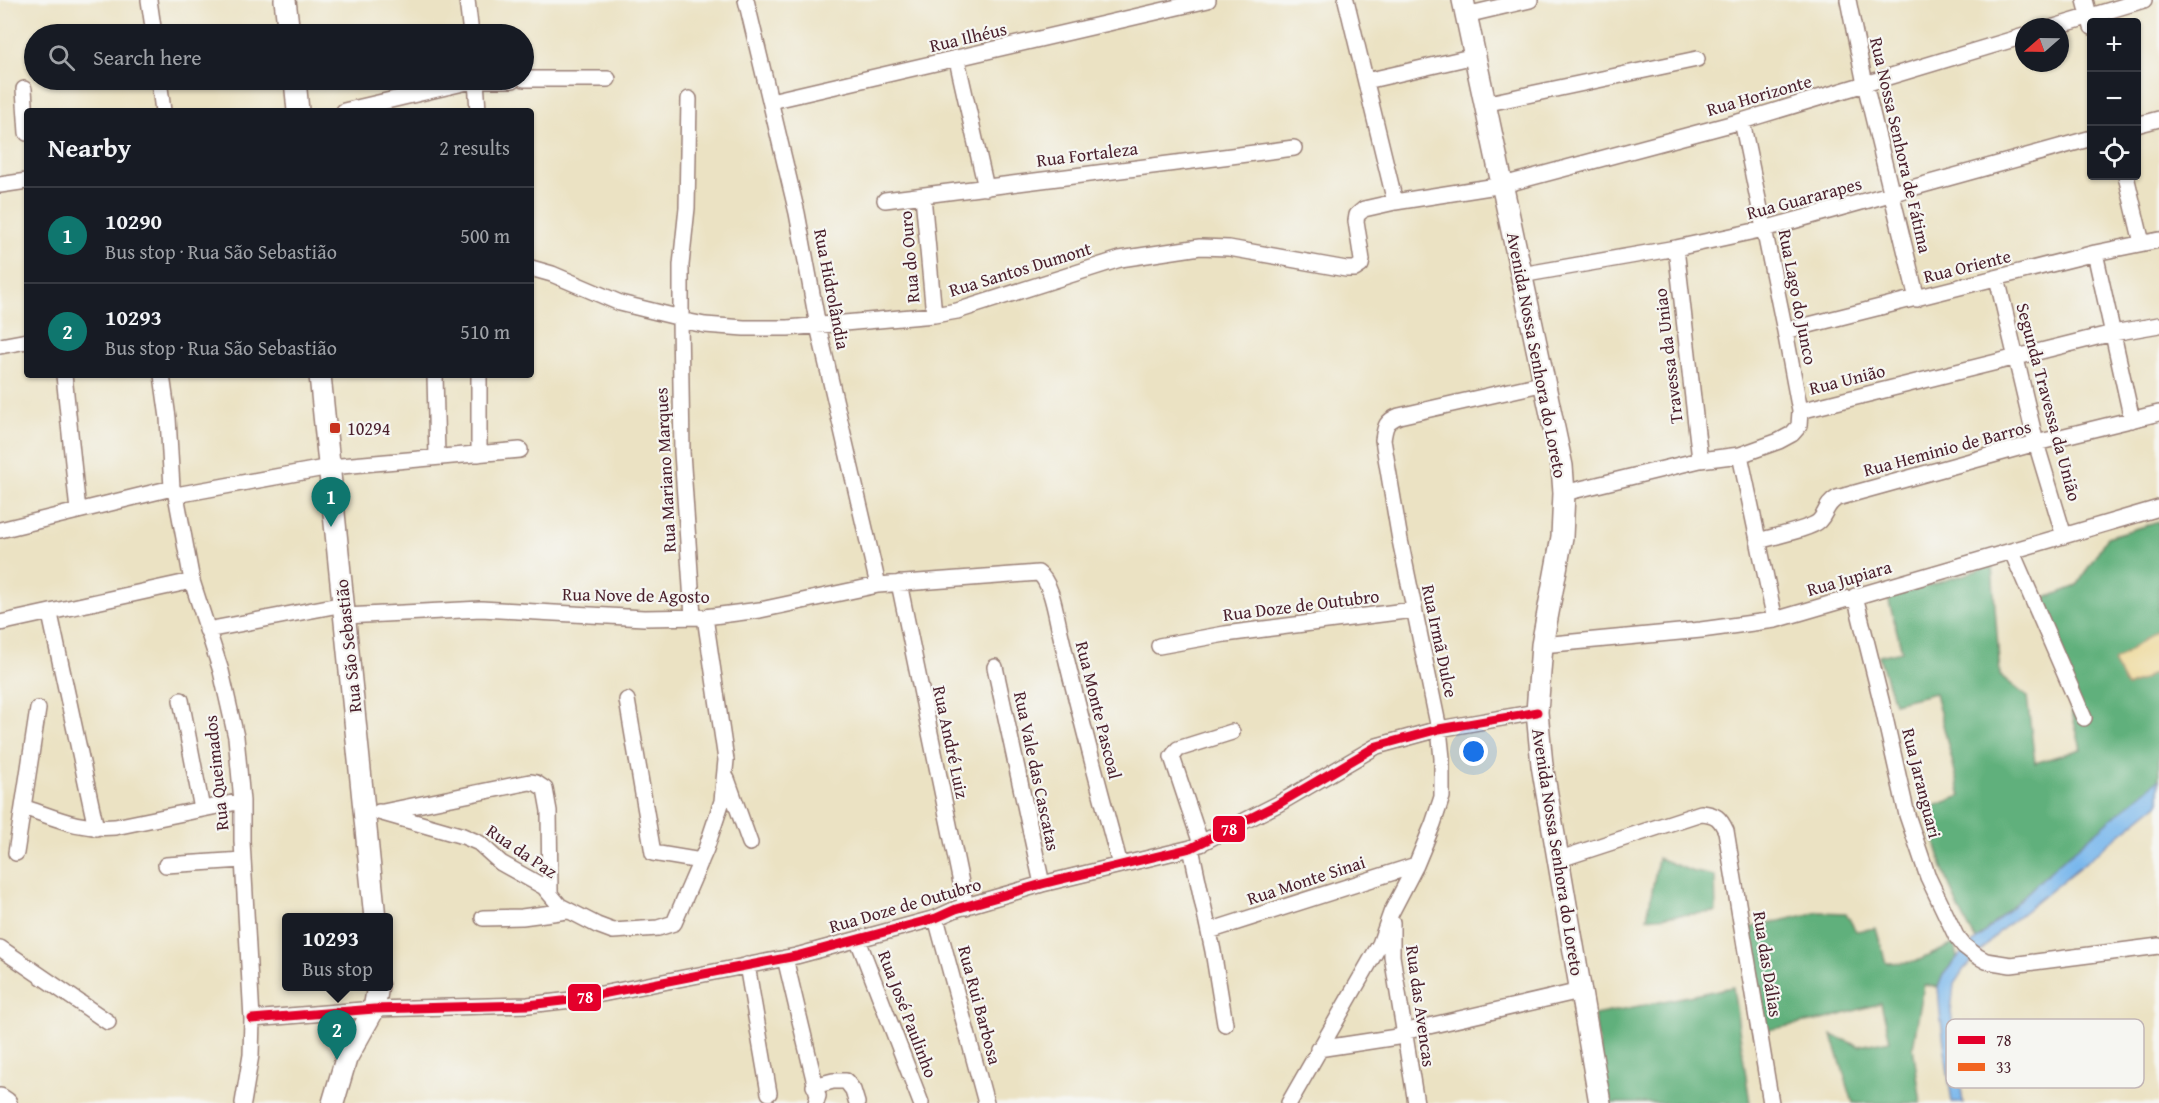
<!DOCTYPE html>
<meta charset="utf-8">
<style>
body{margin:0;font-family:"Gentium Book Plus",serif;background:#242831;color:#f1f3f6}
.controls{position:absolute;right:18px;top:18px;display:grid;overflow:hidden;border-radius:6px;box-shadow:0 2px 4px #0004}
.controls button{width:54px;height:54px;display:grid;place-items:center;padding:0;border:0;border-bottom:2px solid #363941;background:#171b24;color:#f1f3f6;font:30px sans-serif}
.compass{position:absolute;left:2015px;top:18px;width:54px;height:54px;border-radius:50%;background:#171b24;box-shadow:0 2px 4px #0004;rotate:250deg}
.you{position:absolute;left:1474px;top:752px;width:21px;height:21px;margin:-15px;border:4px solid #fff;border-radius:50%;background:#1a73e8;box-shadow:0 0 0 9px #1a73e833}
.badge{display:grid;place-items:center;width:39px;height:39px;border-radius:50%;background:#0f766e;color:#fff;font-size:20px;font-weight:700}
.pin{position:absolute;translate:-50% -50px;filter:drop-shadow(0 2px 3px #0008)}
.pin::after{content:'';position:absolute;top:32px;width:21px;height:18px;background:inherit;clip-path:polygon(0 0,100% 0,50% 100%)}
.popup{position:absolute;left:282px;top:913px;width:111px;height:78px;box-sizing:border-box;display:grid;place-content:center;border-radius:6px;background:#171b24;filter:drop-shadow(0 2px 4px #0005);font-size:20px;white-space:nowrap;color:#9ea1a6}
.popup b{font-size:22px;color:#f1f3f6}
.popup::after{content:'';position:absolute;left:50%;top:100%;margin-left:-12px;border:12px solid transparent;border-top-color:#171b24}
.list{margin:0;padding:0;list-style:none}
h2{display:flex;justify-content:space-between;align-items:center;height:78px;margin:0;padding:0 24px;font-size:26px}
h2 small{font-size:20px;font-weight:400;color:#9ea1a6}
.list li{display:grid;grid-template-columns:39px 1fr auto;gap:18px;align-items:center;box-sizing:border-box;height:96px;padding:0 24px;border-top:2px solid #363941}
.list b{display:block;font-size:22px;white-space:nowrap}
.list p{margin:0;font-size:20px;white-space:nowrap;color:#9ea1a6}
.list em{font-size:20px;font-style:normal;color:#9ea1a6}
.icon{flex:none;width:33px;height:33px;fill:none;stroke:currentColor;stroke-width:2;stroke-linecap:round;stroke-linejoin:round}
.map{position:relative;flex:none;width:2159px;height:1103px;overflow:hidden}
.search{position:absolute;background:#171b24;box-shadow:0 2px 4px #0004;left:24px;top:24px;width:510px;height:66px;display:flex;align-items:center;gap:15px;box-sizing:border-box;padding:0 21px;border-radius:33px;color:#9ea1a6;font-size:22px}
.panel{position:absolute;background:#171b24;box-shadow:0 2px 4px #0004;left:24px;top:108px;width:510px;height:270px;border-radius:6px}
.map>svg:first-child{display:block}
</style>
<div class="map">
<svg width="2159" height="1103" viewBox="0 0 2159 1103">
<rect width="100%" height="100%" fill="#f6f6f2"/>
<filter id="ink" filterUnits="userSpaceOnUse"><feTurbulence type="fractalNoise" baseFrequency=".0167" numOctaves="2"/><feDisplacementMap in="SourceGraphic" scale="12" xChannelSelector="R" yChannelSelector="G"/><feConvolveMatrix kernelMatrix="1 2 1 2 8 2 1 2 1" color-interpolation-filters="sRGB"/></filter>
<filter id="wash" filterUnits="userSpaceOnUse"><feTurbulence type="fractalNoise" baseFrequency=".008" numOctaves="4" result="noise"/><feDisplacementMap in="SourceGraphic" scale="24" xChannelSelector="R" yChannelSelector="G"/><feGaussianBlur stdDeviation="1.35" result="paint"/><feColorMatrix in="noise" values="0 0 0 0 0 0 0 0 0 0 0 0 0 0 0 0 0 1.4 0 .05"/><feComposite in="paint" operator="in"/></filter>
<g filter="url(#wash)">
<rect width="100%" height="100%" fill="#ebe2c3"/>
<path fill="#60b07b" stroke="#556853" stroke-width="1.5" d="M2159,522V783L2058,864L1976,940C1951,900 1938,855 1926,809L1961,796L1935,693L1894,703L1879,656L1902,651L1888,598L1992,566L2000,675L2027,697L2035,763L2081,749L2043,599L2077,586L2107,537Z
M1658,858L1691,871L1715,876L1716,912L1647,918Z
M1819,912L1846,913L1856,931L1876,928L1886,963L1915,962L1954,944L1957,958L1943,975L1938,987L1924,985L1913,1047L1921,1103H1853L1832,1035L1859,1046L1890,1040L1881,1003L1827,1019L1767,1030L1748,928Z
M1733,987L1750,1103H1608L1594,1015Z"/>
<path fill="#eeda9e" stroke="#9c7c64" stroke-width="1.5" d="M2159,629V671L2127,687L2113,662Z"/>
<path fill="#79b7ec" stroke="#626b8c" stroke-width="1.5" d="M2159,779V803L2000,931L1964,969L1954,984L1951,1012L1963,1103H1952L1940,1013L1938,987L1943,975L1957,958L2058,864Z"/>
</g>
<g filter="url(#ink)">
<g fill="none" stroke-linecap="round" stroke-linejoin="round">
<g stroke="#9a8077" stroke-width="18">
<path id="street" d="M149,0L154,34
M467,0L471,34
M746,0L797,213L818,326L878,585
M1346,0L1395,202
M1848,0L1865,84L1917,299
M2085,0L2092,27
M1466,15L1530,0
M2054,27L2144,0
M957,60L986,188
M524,79H608
M159,80L163,111
M476,80L478,111
M1366,81L1475,56
M24,89L27,133
M771,101L1208,0
M1484,104L1697,59
M344,111L476,80H513
M2136,125L2159,119
M2126,176L2142,243
M0,185L27,181
M923,196L934,315
M885,200L1294,148
M1676,248L1700,460
M2095,253L2132,420
M531,268L552,274L620,303L681,318L680,320L705,325L744,328H788L934,315L957,311L1120,259L1200,247L1229,248L1346,269H1355L1361,265L1362,260L1356,221L1357,215L1364,209L1395,202L1503,185L1742,121L2024,36
M1521,275L1676,248L1764,229L2092,138
M1997,278L2036,443L2064,536
M681,318V265L687,208L689,99
M680,320L682,452L693,617
M1785,331L2095,253L2159,240
M0,346L27,341
M64,375L78,511
M162,375L168,418L172,488L176,495L192,581L221,671L236,737L242,801V841L252,1019L251,1055L243,1103
M435,375L437,457
M479,375V454
M1800,411L2113,333L2159,325
M1740,455L1775,620
M1564,493L1700,460L1740,455L1779,441L1792,434L1799,426L1800,411L1785,331L1742,121
M176,495L330,467L520,450
M0,530L172,488
M1758,541C1771,537 1811,529 1819,521C1827,513 1825,505 1837,498L2036,443L2159,413
M2012,552L2084,718
M899,583L966,907
M1855,596L1881,700L1907,815L1928,877L1956,936L1964,946L1977,956L1986,961L2011,965L2159,946
M50,614L96,828
M345,616L481,609L644,618L705,617L760,610L878,585L1038,573C1052,582 1056,616 1060,632C1078,710 1099,787 1120,865
M0,623L192,581
M207,630L344,604
M1542,645L1701,630L1775,620L2159,508
M1159,646L1225,634L1413,610
M995,667L1042,884
M181,700L202,809
M627,700L653,853L701,861
M727,779L750,843
M23,807C56,818 79,830 115,827L242,801
M379,812L463,836L479,843L501,863L544,887L560,906L597,925L613,931L658,928L674,923L706,849L722,801L726,760L705,617
M383,812L530,782L536,783L545,789L549,811L550,892
M1201,844L1172,757L1178,749L1232,732
M1191,848L1213,951L1225,1024
M16,853L38,709
M1557,860L1701,813C1716,814 1720,818 1726,831L1771,1103
M166,865L243,860
M483,918L522,917L567,911
M936,918L986,1103
M1392,922V956L1416,1103
M1209,931L1416,865
M858,940L921,1103
M0,948L108,1022
M785,958L818,1096L816,1103
M747,965L769,1093
M252,1019L374,1009L528,1005L571,1000L796,956L936,918L956,909L1042,884L1191,848L1278,804L1377,746L1439,729L1537,712
M1318,1049L1397,1037L1403,1035V1032L1580,991
M814,1086L833,1081H846L853,1090L857,1103
M1289,1103L1380,944L1391,913L1416,865L1433,824L1442,797V758L1439,729L1400,540L1383,440C1385,426 1386,421 1399,416L1545,383"/>
</g>
<g stroke="#9a8077" stroke-width="24">
<path id="secondary" d="M285,0L289,34
M1463,0L1562,466L1564,493L1562,537L1542,645L1537,712L1542,765L1600,1103
M295,80L298,111
M320,375L375,918
M0,1099L6,1103
M333,1103L346,1059L374,1009L378,986"/>
</g>
<use href="#street" stroke="#fff" stroke-width="15"/>
<use href="#secondary" stroke="#fff" stroke-width="21"/>
<g stroke="#f6f6f2" stroke-width="14">
<path id="bus-1" d="M252,1019L374,1009L528,1005L571,1000L796,956L936,918L956,909L1042,884L1191,848L1278,804L1377,746L1439,729L1537,712"/>
</g>
<use href="#bus-1" stroke="#e4002b" stroke-width="9"/>
</g>
</g>
<rect fill="#c8321e" stroke="#f6f6f2" stroke-width="2" x="329" y="422" width="12" height="12" rx="3"/>
<g text-anchor="middle" dominant-baseline="central" stroke-width="4.5" stroke-linejoin="round" paint-order="stroke">
<g font-size="18" fill="#4a1f2b" stroke="#f6f6f2">
<text transform="translate(968 37) rotate(-13)">Rua Ilhéus</text>
<text transform="translate(1759 95) rotate(-16)">Rua Horizonte</text>
<text transform="translate(1901 145) rotate(77)">Rua Nossa Senhora de Fátima</text>
<text transform="translate(1087 154) rotate(-7)">Rua Fortaleza</text>
<text transform="translate(1804 198) rotate(-15)">Rua Guararapes</text>
<text transform="translate(909 257) rotate(-95)">Rua do Ouro</text>
<text transform="translate(1967 266) rotate(-14)">Rua Oriente</text>
<text transform="translate(1020 269) rotate(-17)">Rua Santos Dumont</text>
<text transform="translate(832 289) rotate(79)">Rua Hidrolândia</text>
<text transform="translate(1798 297) rotate(79)">Rua Lago do Junco</text>
<text transform="translate(1537 355) rotate(79)">Avenida Nossa Senhora do Loreto</text>
<text transform="translate(1668 356) rotate(-97)">Travessa da Uniao</text>
<text transform="translate(1847 379) rotate(-14)">Rua União</text>
<text transform="translate(2049 402) rotate(75)">Segunda Travessa da União</text>
<text transform="translate(1947 448) rotate(-15)">Rua Heminio de Barros</text>
<text transform="translate(665 470) rotate(-93)">Rua Mariano Marques</text>
<text transform="translate(1849 578) rotate(-16)">Rua Jupiara</text>
<text transform="translate(636 595) rotate(1)">Rua Nove de Agosto</text>
<text transform="translate(1301 605) rotate(-7)">Rua Doze de Outubro</text>
<text transform="translate(1440 641) rotate(78)">Rua Irmã Dulce</text>
<text transform="translate(348 646) rotate(-96)">Rua São Sebastião</text>
<text transform="translate(1099 710) rotate(76)">Rua Monte Pascoal</text>
<text transform="translate(951 742) rotate(78)">Rua André Luiz</text>
<text transform="translate(1037 771) rotate(78)">Rua Vale das Cascatas</text>
<text transform="translate(216 773) rotate(-96)">Rua Queimados</text>
<text transform="translate(1922 783) rotate(76)">Rua Jaranguari</text>
<text transform="translate(522 851) rotate(34)">Rua da Paz</text>
<text transform="translate(1558 852) rotate(81)">Avenida Nossa Senhora do Loreto</text>
<text transform="translate(1306 880) rotate(-18)">Rua Monte Sinai</text>
<text transform="translate(905 905) rotate(-16)">Rua Doze de Outubro</text>
<text transform="translate(1768 964) rotate(81)">Rua das Dálias</text>
<text transform="translate(980 1005) rotate(75)">Rua Rui Barbosa</text>
<text transform="translate(1421 1006) rotate(82)">Rua das Avencas</text>
<text transform="translate(908 1014) rotate(69)">Rua José Paulinho</text>
</g>
<g font-size="18" fill="#4a1f2b" stroke="#f6f6f2" text-anchor="start">
<text x="347" y="428">10294</text>
</g>
</g>
<rect x="1946" y="1019" width="198" height="69" rx="9" fill="#f6f6f2" stroke="#c2b6b6" stroke-width="1.5"/>
<rect x="1958" y="1036" width="27" height="8" fill="#e4002b"/>
<rect x="1958" y="1063" width="27" height="8" fill="#f26522"/>
<g font-size="16" fill="#4a1f2b">
<text x="1996" y="1046">78</text>
<text x="1996" y="1073">33</text>
</g>
<g stroke="#f6f6f2" stroke-width="2">
<rect x="1212" y="815" width="34" height="28" rx="6" fill="#e4002b"/>
<rect x="567" y="983" width="35" height="29" rx="6" fill="#e4002b"/>
</g>
<g font-size="16" text-anchor="middle" font-weight="bold" fill="#fff">
<text x="1229" y="835">78</text>
<text x="585" y="1003">78</text>
</g>
</svg>
<div class="controls">
<button>+</button>
<button>−</button>
<button><svg class="icon" aria-label="locate" viewBox="0 0 24 24"><circle cx="12" cy="12" r="6"/><path d="M12 2v4M12 18v4M2 12h4M18 12h4"/></svg></button>
</div>
<svg class="compass" viewBox="-18 -18 36 36"><path d="M0-13l5 13h-10z" fill="#e53935"/><path d="M0 13l5-13h-10z" fill="#9ea1a6"/></svg>
<div class="you"></div>
<div class="pin badge" style="left:331px;top:527px">1</div>
<div class="pin badge" style="left:337px;top:1060px">2</div>
<div class="popup"><b>10293</b>Bus stop</div>
<div class="search"><svg class="icon" aria-label="search" viewBox="0 0 24 24"><circle cx="10" cy="10" r="6"/><path d="M15 15l6 6"/></svg>Search here</div>
<section class="panel">
<h2>Nearby<small>2 results</small></h2>
<ul class="list">
<li><span class="badge">1</span><div><b>10290</b><p>Bus stop · Rua São Sebastião</p></div><em>500 m</em></li>
<li><span class="badge">2</span><div><b>10293</b><p>Bus stop · Rua São Sebastião</p></div><em>510 m</em></li>
</ul>
</section>
</div>
